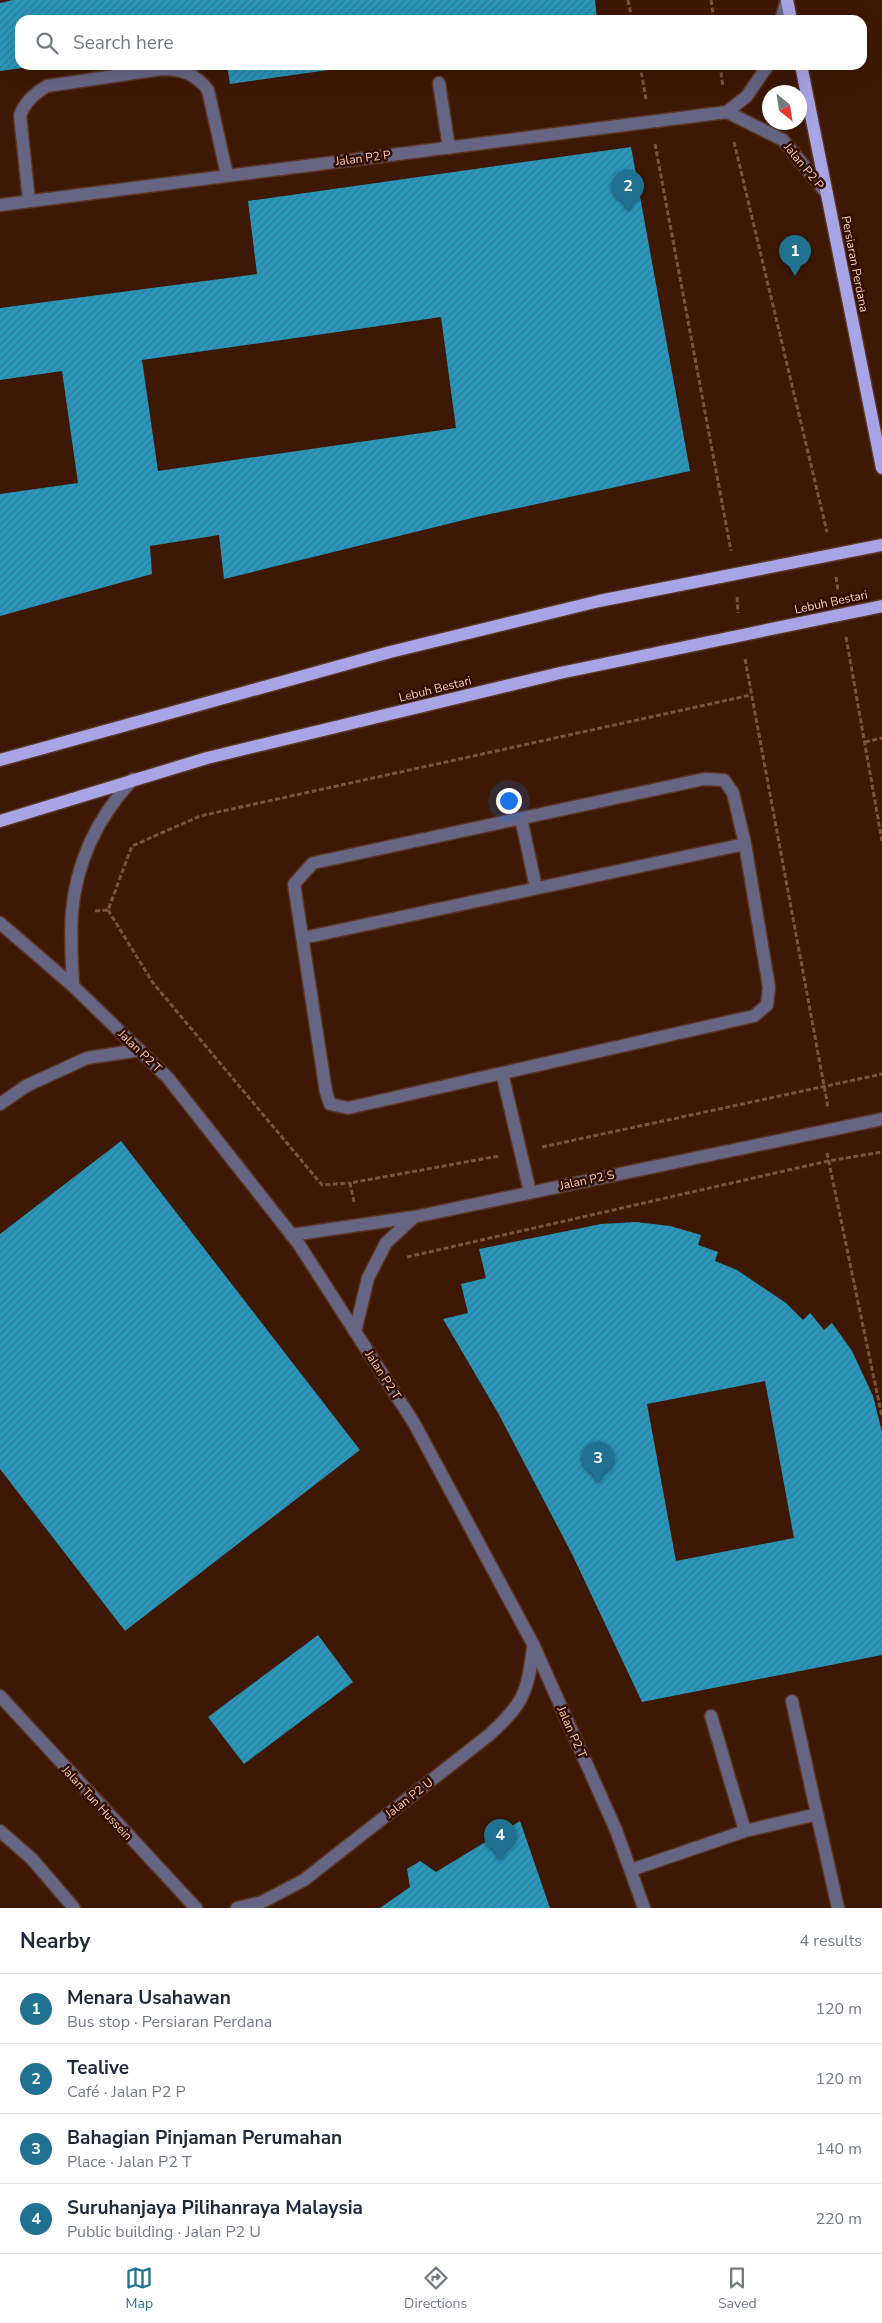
<!DOCTYPE html>
<meta charset="utf-8">
<style>
body{margin:0;font-family:"Nunito Sans",sans-serif;background:#f6f6f7;color:#1f2937}
.compass{position:absolute;left:762px;top:85px;width:45px;height:45px;border-radius:50%;background:#fff;box-shadow:0 5px 20px #0002;rotate:150deg}
.you{position:absolute;left:508px;top:800px;width:18px;height:18px;margin:-12px;border:4px solid #fff;border-radius:50%;background:#1a73e8;box-shadow:0 0 0 8px #1a73e833}
.badge{display:grid;place-items:center;width:32px;height:32px;border-radius:50%;background:#217191;color:#fff;font-size:16px;font-weight:700}
.pin{position:absolute;translate:-50% -41px;filter:drop-shadow(0 1px 2px #0008)}
.pin::after{content:'';position:absolute;top:26px;width:18px;height:15px;background:inherit;clip-path:polygon(0 0,100% 0,50% 100%)}
.list{margin:0;padding:0;list-style:none}
h2{display:flex;justify-content:space-between;align-items:center;height:65px;margin:0;padding:0 20px;font-size:21px}
h2 small{font-size:16px;font-weight:400;color:#747a83}
.list li{display:grid;grid-template-columns:32px 1fr auto;gap:15px;align-items:center;box-sizing:border-box;height:70px;padding:0 20px;border-top:1px solid #e0e1e3}
.list b{display:block;font-size:19px;white-space:nowrap}
.list p{margin:0;font-size:16px;white-space:nowrap;color:#747a83}
.list em{font-size:16px;font-style:normal;color:#747a83}
.icon{flex:none;width:28px;height:28px;fill:none;stroke:currentColor;stroke-width:2;stroke-linecap:round;stroke-linejoin:round}
.map{position:relative;flex:none;width:882px;height:1908px;overflow:hidden}
.search{position:absolute;background:#fff;box-shadow:0 5px 20px #0002;left:15px;right:15px;top:15px;height:55px;display:flex;align-items:center;gap:12px;box-sizing:border-box;padding:0 18px;border-radius:15px;color:#747a83;font-size:19px}
.sheet{height:345px;background:#fff}
nav{display:flex;justify-content:space-around;align-items:center;box-sizing:border-box;height:70px;border-top:1px solid #e0e1e3;background:#fff;font-size:14px;color:#747a83}
nav a{display:grid;justify-items:center;gap:2px}
nav .on{color:#217191}
.map>svg:first-child{display:block}
</style>
<div class="map">
<svg width="882" height="1908" viewBox="0 0 882 1908">
<defs>
<pattern id="building-hatch" width="6" height="6" patternUnits="userSpaceOnUse" patternTransform="scale(1.25)"><rect width="6" height="6" fill="#2a97bd"/><path d="M-1 1l2-2M0 6l6-6M5 7l2-2" fill="none" stroke="#347c95"/></pattern>
</defs>
<rect width="100%" height="100%" fill="#3d1804"/>
<path fill="url(#building-hatch)" fill-rule="evenodd" d="M13,0H595L597,20H20V65L37,66L0,71V3Z
M227,65H356L357,66L230,84Z
M631,147L690,471L472,518L224,579L219,535L150,546L152,574L0,616V494L78,483L62,371L0,380V308L257,274L248,201ZM441,317L456,428L158,471L142,360Z
M121,1141L360,1450L125,1631L0,1469V1234Z
M636,1222L670,1226L701,1235L698,1245L718,1252L715,1261L737,1270L786,1303L803,1320L810,1313L824,1330L832,1323L852,1351L873,1396L882,1432V1655L642,1702L572,1554L498,1413L443,1319L468,1313L461,1284L486,1278L479,1249L601,1224ZM765,1381L794,1538L676,1561L647,1404Z
M318,1635L353,1682L244,1764L208,1717Z
M520,1821L550,1908H380L410,1887L407,1869L420,1861L436,1872Z"/>
<g fill="none" stroke-linecap="round" stroke-linejoin="round">
<g stroke="#5b3521" stroke-width="15">
<path id="minor" d="M781,20L787,0
M439,83L449,148
M727,112L783,140L827,194
M29,201L20,115C26,101 34,94 47,86L162,69C181,69 196,74 208,90L227,175
M0,205L727,112L747,96L768,65
M704,779L724,780L733,793L745,844L769,987L767,1005L754,1016L348,1108L330,1104L326,1092L294,884L313,863Z
M521,818L536,888
M0,923L73,986L168,1078L298,1243L414,1423L533,1644L616,1830L644,1908
M303,938L745,844
M73,986C72,962 70,937 72,913C76,861 98,817 133,779
M502,1073L530,1192
M0,1104L26,1086L87,1058L140,1050
M291,1235L414,1217L882,1119
M355,1332L368,1278L386,1243L414,1217
M0,1696L196,1908
M817,1814L838,1908
M0,1831L32,1859L74,1908
M745,1831L817,1814L792,1701
M631,1870L745,1831L711,1716
M237,1908L262,1902L304,1880L489,1735C523,1704 528,1693 533,1647"/>
</g>
<g stroke="#5b3521" stroke-width="15">
<path id="major" d="M787,0L791,20
M801,65L882,468
M0,760L390,652L599,601L882,545
M0,821L207,758L560,673L882,606"/>
</g>
<path stroke="#7a5440" stroke-width="3" stroke-dasharray="5 2.5" stroke-linecap="butt" d="M628,0L632,20
M711,0L714,20
M640,65L646,99
M720,65L723,87
M734,142L827,532
M655,144L731,551
M836,577L838,591
M737,597L738,613
M846,637L882,841
M745,659L828,1107
M865,742L882,738
M108,910L153,983L322,1185L350,1183
M95,911L108,910L132,846L200,816L751,695
M542,1147L882,1074
M827,1153L882,1417
M354,1202L350,1183L499,1156
M407,1257L828,1161L882,1152"/>
<use href="#minor" stroke="#666584" stroke-width="12"/>
<use href="#major" stroke="#a8a5e6" stroke-width="12"/>
</g>
<g text-anchor="middle" dominant-baseline="central" stroke-width="5" stroke-linejoin="round" paint-order="stroke">
<g font-size="12" fill="#f9cfbb" stroke="#320e00">
<text transform="translate(363 158) rotate(-7)">Jalan P2 P</text>
<text transform="translate(804 166) rotate(51)">Jalan P2 P</text>
<text transform="translate(855 264) rotate(79)">Persiaran Perdana</text>
<text transform="translate(831 602) rotate(-12)">Lebuh Bestari</text>
<text transform="translate(435 689) rotate(-14)">Lebuh Bestari</text>
<text transform="translate(140 1051) rotate(44)">Jalan P2 T</text>
<text transform="translate(587 1180) rotate(-12)">Jalan P2 S</text>
<text transform="translate(383 1375) rotate(57)">Jalan P2 T</text>
<text transform="translate(572 1732) rotate(66)">Jalan P2 T</text>
<text transform="translate(409 1798) rotate(-38)">Jalan P2 U</text>
<text transform="translate(97 1803) rotate(47)">Jalan Tun Hussein</text>
</g>
</g>
</svg>
<svg class="compass" viewBox="-18 -18 36 36"><path d="M0-13l5 13h-10z" fill="#e53935"/><path d="M0 13l5-13h-10z" fill="#747a83"/></svg>
<div class="you"></div>
<div class="pin badge" style="left:795px;top:276px">1</div>
<div class="pin badge" style="left:628px;top:211px">2</div>
<div class="pin badge" style="left:598px;top:1483px">3</div>
<div class="pin badge" style="left:500px;top:1860px">4</div>
<div class="search"><svg class="icon" aria-label="search" viewBox="0 0 24 24"><circle cx="10" cy="10" r="6"/><path d="M15 15l6 6"/></svg>Search here</div>
</div>
<section class="sheet">
<h2>Nearby<small>4 results</small></h2>
<ul class="list">
<li><span class="badge">1</span><div><b>Menara Usahawan</b><p>Bus stop · Persiaran Perdana</p></div><em>120 m</em></li>
<li><span class="badge">2</span><div><b>Tealive</b><p>Café · Jalan P2 P</p></div><em>120 m</em></li>
<li><span class="badge">3</span><div><b>Bahagian Pinjaman Perumahan</b><p>Place · Jalan P2 T</p></div><em>140 m</em></li>
<li><span class="badge">4</span><div><b>Suruhanjaya Pilihanraya Malaysia</b><p>Public building · Jalan P2 U</p></div><em>220 m</em></li>
</ul>
</section>
<nav>
<a class="on"><svg class="icon" aria-label="map" viewBox="0 0 24 24"><path d="M3 6l6-2 6 2 6-2v14l-6 2-6-2-6 2zM9 4v14M15 6v14"/></svg>Map</a>
<a><svg class="icon" aria-label="directions" viewBox="0 0 24 24"><path d="M12 3l9 9-9 9-9-9zM9 14v-3h6M13 9l2 2-2 2"/></svg>Directions</a>
<a><svg class="icon" aria-label="saved" viewBox="0 0 24 24"><path d="M7 4h10v16l-5-4-5 4z"/></svg>Saved</a>
</nav>
